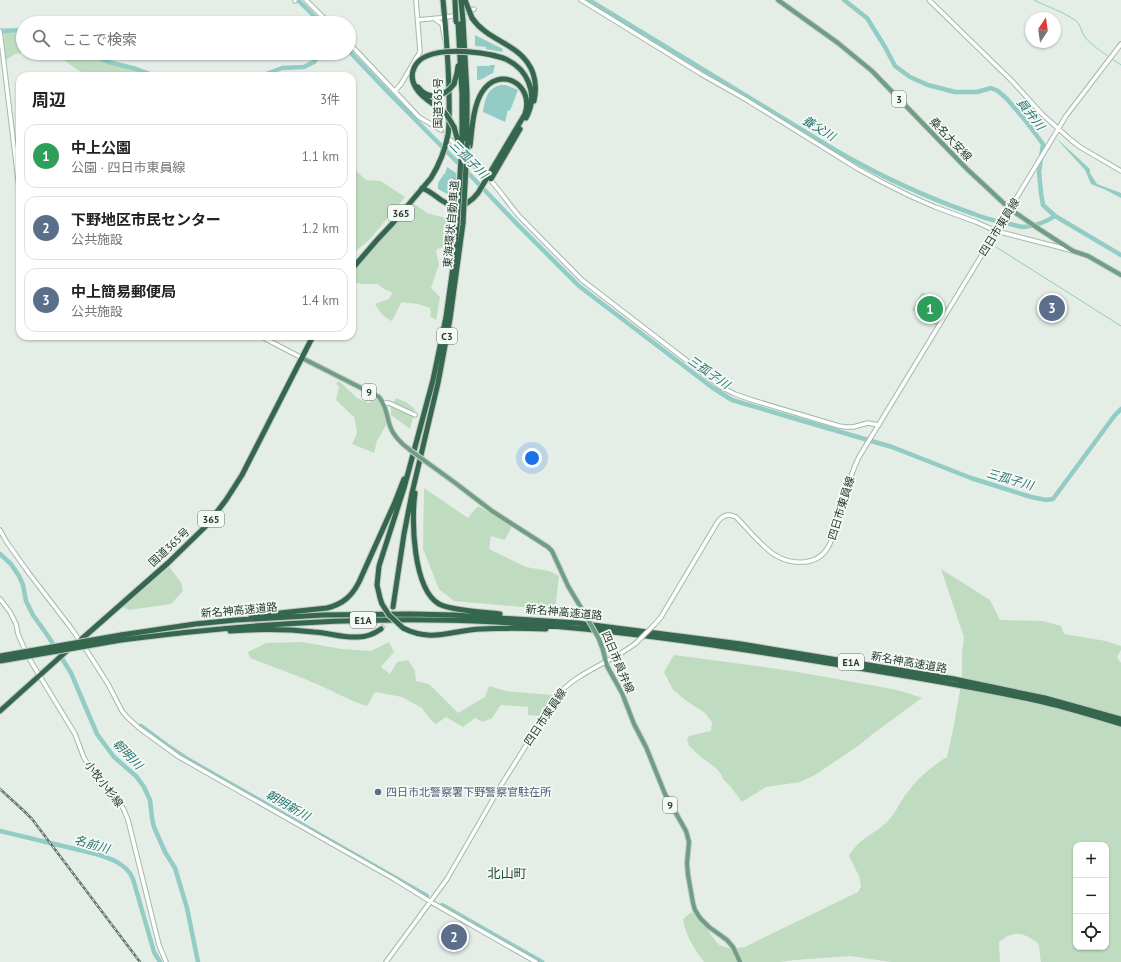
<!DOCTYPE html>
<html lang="ja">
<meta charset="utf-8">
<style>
body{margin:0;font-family:"PT Sans","Noto Sans JP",sans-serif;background:#f6f6f6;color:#222}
.controls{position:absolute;right:12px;bottom:12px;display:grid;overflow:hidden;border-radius:8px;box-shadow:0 1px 3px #0004}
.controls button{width:36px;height:36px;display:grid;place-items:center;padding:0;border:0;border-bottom:1px solid #e0e0e0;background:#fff;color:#222;font:20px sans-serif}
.compass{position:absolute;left:1025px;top:12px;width:36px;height:36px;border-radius:50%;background:#fff;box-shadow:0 1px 3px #0004;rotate:13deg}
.you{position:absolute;left:532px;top:458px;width:14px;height:14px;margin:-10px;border:3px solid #fff;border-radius:50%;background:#1a73e8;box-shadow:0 0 0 6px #1a73e833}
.badge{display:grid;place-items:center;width:26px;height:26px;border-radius:50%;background:#1a73e8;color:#fff;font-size:13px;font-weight:700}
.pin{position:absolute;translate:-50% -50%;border:2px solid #fff;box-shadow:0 1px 4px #0006}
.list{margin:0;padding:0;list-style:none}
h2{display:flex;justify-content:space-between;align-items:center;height:52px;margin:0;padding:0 16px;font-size:17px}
h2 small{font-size:13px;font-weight:400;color:#767676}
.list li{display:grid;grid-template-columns:26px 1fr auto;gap:12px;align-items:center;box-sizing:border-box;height:64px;margin:0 8px 8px;padding:0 8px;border:1px solid #e0e0e0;border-radius:12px}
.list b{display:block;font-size:15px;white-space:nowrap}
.list p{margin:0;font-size:13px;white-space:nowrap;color:#767676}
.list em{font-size:13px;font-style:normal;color:#767676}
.icon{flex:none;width:22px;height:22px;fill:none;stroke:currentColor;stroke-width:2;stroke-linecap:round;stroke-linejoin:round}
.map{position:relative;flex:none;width:1121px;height:962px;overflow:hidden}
.search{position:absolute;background:#fff;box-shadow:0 1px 3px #0004;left:16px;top:16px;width:340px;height:44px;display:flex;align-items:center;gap:10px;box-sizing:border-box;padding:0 14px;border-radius:22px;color:#767676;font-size:15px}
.panel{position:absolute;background:#fff;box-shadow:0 1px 3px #0004;left:16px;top:72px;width:340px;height:268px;border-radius:12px}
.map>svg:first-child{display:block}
</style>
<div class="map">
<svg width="1121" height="962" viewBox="0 0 1121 962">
<rect width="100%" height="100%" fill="#e5ede7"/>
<path fill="#c0dcc0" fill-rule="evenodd" d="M21,32H23V53L15,54L6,60L3,33Z
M25,53H98L106,59L115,64L130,68L147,76H90L76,69L61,58L48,54L36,55Z
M352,167L366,180L381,181L405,197L370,239L355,252L352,257V204L353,200L352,197Z
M413,203L427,213L452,220L448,246L437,249L436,252L439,264L431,288L440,297L436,320L430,316L431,312L430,308L418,304L402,302L401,303L392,321C385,319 378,310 375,304L389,299L392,294L391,292L384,289L378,284H363L352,282V275L372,248L397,222Z
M922,292L948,308L937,326L912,310Z
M339,381L357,398L369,403L375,397L385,409L386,415V425L377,441L374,453L352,444L357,433V431L354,417L336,400L339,387L336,383Z
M396,398L406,402L415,409L410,429L391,415V407Z
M424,488L468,518L478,506L512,526L505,540L491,536L489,549L526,567L549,571L559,576L555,610L454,601L439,589L423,549Z
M169,567L181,582L183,591L171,604L129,610L123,607Z
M941,569L990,600L1000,620L1043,621L1061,626L1064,634L1106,641L1121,646V650L1117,657L1121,663V962H1041C1040,957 1040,950 1039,946C1038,942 1035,941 1032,939C1019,931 1011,932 999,942L1000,962H891L850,956L795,960L780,962H704C695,950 685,935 683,919L690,913L697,912L711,935L719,945L732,949L745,947L765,937L858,892L861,886L859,876L849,856C857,840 874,834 886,823C894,815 898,806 904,797C915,781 930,767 947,757L953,730L962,679V653L964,637ZM1076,845H1106V947H1076Z
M302,642L342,649L371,651L389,642L394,652L381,667L390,674L397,662L408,660L415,671L416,681L429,684L458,713L485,697L489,686L506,691L553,695L541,716L528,715V707L501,705L492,718L483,722L475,718L463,727L446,717L436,724L430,719L422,708L402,697L375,692L367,706C350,701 335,692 319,685C296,675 273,667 250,658L248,652L266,643Z
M674,655C734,663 794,670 853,682C876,686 900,689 922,698L874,733L858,746L815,775L800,782L766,787L742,802L730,786L723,779L721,774L716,768L701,757L689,746L687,740L689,736L711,731L712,722L705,713L688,702L673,690L664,672Z"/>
<path fill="#92ccc5" d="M475,35L503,49L502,52L486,49V47L475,46Z
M490,65H495L493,73C488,75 483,80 477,80V66H490Z
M501,85H506L518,90L510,111L508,110L505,122L483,112C485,99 487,88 501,85Z
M1055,137L1090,169V173L1097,184L1121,193V198L1106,190L1091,184L1085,170Z
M447,167L456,173V193L451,196L438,189V183L444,174H445Z"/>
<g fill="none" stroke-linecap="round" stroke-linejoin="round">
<path stroke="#92ccc5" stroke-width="1" d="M1034,0C1048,7 1064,12 1076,21C1081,25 1081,32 1085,37C1091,45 1101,51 1109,57
M1112,59L1121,65
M996,247L1121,326"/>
<path stroke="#92ccc5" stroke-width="4.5" d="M298,0L321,23
M589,0L835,150C880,176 925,197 974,214C984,218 995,221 1006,223C1012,224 1018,227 1024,227C1035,226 1046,222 1055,216
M844,0L867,18L885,47L895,66L910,77L928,85L955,92H977L991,88L998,91L1007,99L1025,120L1043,144L1039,172L1041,193L1043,205L1055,216L1121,255
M0,31L23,30
M349,51L386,90L473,178L517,224L579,286L713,388L732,400L786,416L892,447L971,478L1031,497L1046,500L1053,499L1115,415L1121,409
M95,53C105,65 122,64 136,69C142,71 148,73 154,76
M261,76L282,68L304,67L314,62L320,53
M0,554L11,564L19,576L23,585L26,601L33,615L48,636L71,673L97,734L114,757L136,776L144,787L150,800L152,818L154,827L165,852L175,868L187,908L198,962
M141,726L168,746L189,760L427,896
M0,831L96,854C110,858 127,864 133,879L154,952L160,962
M442,905L542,962"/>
<path stroke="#bfcac2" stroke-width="3.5" stroke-dasharray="3.5 2" stroke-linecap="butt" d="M441,130L448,138"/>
<path stroke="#bfcac2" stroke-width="5" stroke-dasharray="5 2.5" stroke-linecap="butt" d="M381,629L389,618L393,607"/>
<g stroke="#a4b8ac" stroke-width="5.5">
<path id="secondary" d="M306,0L329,23
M581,0L701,74L745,99L858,169L882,182L910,196L935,207L976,222L996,231L1070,250
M929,0L1012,81L1042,114L1071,140L1080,147L1121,171
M295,1V0
M418,20C437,18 456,18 474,9
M436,20L442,24L445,40
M0,31L20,196
M349,43L419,117L441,130
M395,91L401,84L420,52L416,0
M451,140L458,149
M466,158L486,176
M491,181C501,192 509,204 519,216L582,280L721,387L735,394L752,400L839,426L846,427H853L868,423L879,425
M260,336L302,358
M384,403H389L415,415
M0,530L6,541L28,572L71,628L87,651L108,684L122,711L127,717L139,728L179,757L394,879L431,902L536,962
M0,599L10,612L16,624L18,634L27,655L75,734L84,758L96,776L118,799L124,810L128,820L159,945L166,962
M655,624L661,617L717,523C722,515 728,513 736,517C747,528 763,548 775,555C791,565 816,566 827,549C832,542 833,533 836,526C843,502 848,479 859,457L1014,202L1066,116L1121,44
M386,962L447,879L500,787L557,696C578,671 611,663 636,643"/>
</g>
<g stroke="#c2c9c5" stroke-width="6">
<path id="primary" d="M778,0L838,43L872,71L967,169L1010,209L1039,229L1073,251L1088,256L1121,275
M302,358L379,397C387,407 386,415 390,426C393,436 402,444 410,450
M425,461L454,482L492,511L548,547L552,551L568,586L586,616
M599,639L603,650L607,666L622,693L634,724L646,747L665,794L686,831L689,842L687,863L688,875L693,903L695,910L700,918L709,927L727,940L733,947L740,962"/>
</g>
<g stroke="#c2c9c5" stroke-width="7">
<path id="highway" d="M472,18C489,43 522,43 533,73C536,82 536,92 534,101
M463,21L467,94V145
M458,22L462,94V141
M503,58C528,68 539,94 526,118
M454,84L457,73L458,66
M454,127L458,141
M491,179L520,129
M422,188C430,191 435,196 441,200C456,210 468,206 478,193L525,114C535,84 499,65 482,92C473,106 472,130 470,146
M352,269L377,240L393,223L431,178C439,165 445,150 448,135C450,120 449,104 449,89C448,59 446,30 443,0
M415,493C411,520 413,589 439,604C452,611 485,612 500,614
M382,604L380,598L377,585L379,566L404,488L433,380L446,317L453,267L457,225
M393,607L404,534L412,493L438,383L450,319L463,223
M251,616L327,608C343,604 352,596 359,582L395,502L404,479
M403,628C432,643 452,630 481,629C503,628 525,628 546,629
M230,631C258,629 286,629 314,632C329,633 343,638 358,637C367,637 374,634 381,629
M121,635L195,624L236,620L323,615L409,614L454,615L577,623L741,644L954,679L1045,698L1121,719
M121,640C245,624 371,615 496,622C607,628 718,645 828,663C900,675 972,686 1043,702C1069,708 1095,716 1121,724
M76,644L168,563L206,526L226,500L242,475L313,336
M0,711L69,649"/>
</g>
<use href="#secondary" stroke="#fff" stroke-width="3.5"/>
<use href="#primary" stroke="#6e9e84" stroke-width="4"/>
<use href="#highway" stroke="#34674e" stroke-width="5"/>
<g stroke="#60786b" stroke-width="2.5">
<path id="rail" d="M0,789L24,811L32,819L140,962"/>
</g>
<use href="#rail" stroke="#f5f9f6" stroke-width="1" stroke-dasharray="3" stroke-linecap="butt"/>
<g stroke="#a4b8ac" stroke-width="5.5" stroke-linecap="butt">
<path id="secondary-bridge" d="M636,643L655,624"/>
</g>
<g stroke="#c2c9c5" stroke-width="6" stroke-linecap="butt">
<path id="primary-bridge" d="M410,450L425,461
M586,616L599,639"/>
</g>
<g stroke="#c2c9c5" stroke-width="7" stroke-linecap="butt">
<path id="highway-bridge" d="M455,0L456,22
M461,0L463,21
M465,0L472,18
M418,87C428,101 445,97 454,84
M454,127C451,122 448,116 444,112C435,104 422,99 416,88C412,82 411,75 414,68C424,43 483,52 503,58
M458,141V154
M463,223L467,145
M457,225L462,141
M382,604L389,615L403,628
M0,656L121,635
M0,661L121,640"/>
</g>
<use href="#secondary-bridge" stroke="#fff" stroke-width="3.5"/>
<use href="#primary-bridge" stroke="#6e9e84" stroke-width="4"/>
<use href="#highway-bridge" stroke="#34674e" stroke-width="5"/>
</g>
<circle fill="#5c6f8a" stroke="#f5f9f6" stroke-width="1.5" cx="378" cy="792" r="4"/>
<g text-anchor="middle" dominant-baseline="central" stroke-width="3.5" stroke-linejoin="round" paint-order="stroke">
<g fill="#f5f9f6" stroke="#64756b" stroke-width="1">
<rect x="892" y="91" width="14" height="16" rx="3"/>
<rect x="388" y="205" width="26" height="16" rx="3"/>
<rect x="437" y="328" width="20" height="16" rx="3"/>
<rect x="362" y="384" width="14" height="16" rx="3"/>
<rect x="198" y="511" width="26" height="16" rx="3"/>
<rect x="350" y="612" width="26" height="16" rx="3"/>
<rect x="838" y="654" width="26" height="16" rx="3"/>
<rect x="663" y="797" width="14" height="16" rx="3"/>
</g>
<g font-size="10" font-weight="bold" fill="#263d30">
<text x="899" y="99">3</text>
<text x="401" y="213">365</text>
<text x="447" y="336">C3</text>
<text x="369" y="392">9</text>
<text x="211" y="519">365</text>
<text x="363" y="620">E1A</text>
<text x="851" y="662">E1A</text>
<text x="670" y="805">9</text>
</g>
<g font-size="11" fill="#263d30" stroke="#f5f9f6">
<text transform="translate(438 103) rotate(-90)">国道365号</text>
<text transform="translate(951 139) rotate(46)">桑名大安線</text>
<text transform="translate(451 224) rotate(-85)">東海環状自動車道</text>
<text transform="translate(999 227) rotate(-58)">四日市東員線</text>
<text transform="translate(841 508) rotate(-73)">四日市東員線</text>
<text transform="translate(169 547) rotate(-43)">国道365号</text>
<text transform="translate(239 610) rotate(-5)">新名神高速道路</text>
<text transform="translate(564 612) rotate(5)">新名神高速道路</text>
<text transform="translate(618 662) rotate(67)">四日市員弁線</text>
<text transform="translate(909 662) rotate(10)">新名神高速道路</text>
<text transform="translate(545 717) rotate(-56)">四日市東員線</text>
<text transform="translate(104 784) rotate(52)">小牧小杉線</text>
</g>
<g font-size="11" fill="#4e5e75" stroke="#f5f9f6" text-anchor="start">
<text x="386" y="792">四日市北警察署下野警察官駐在所</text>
</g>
<g font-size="12" font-style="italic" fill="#25746c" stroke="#f5f9f6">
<text transform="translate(1031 114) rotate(52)">員弁川</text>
<text transform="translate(819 128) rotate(31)">養父川</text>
<text transform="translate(469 159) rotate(45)">三孤子川</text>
<text transform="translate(709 372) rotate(35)">三孤子川</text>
<text transform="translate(1010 479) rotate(16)">三孤子川</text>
<text transform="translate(128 754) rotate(46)">朝明川</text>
<text transform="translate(288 805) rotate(30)">朝明新川</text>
<text transform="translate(92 844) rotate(16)">名前川</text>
</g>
<g font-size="13" fill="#234e38" stroke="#f5f9f6">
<text x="507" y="873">北山町</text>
</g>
</g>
</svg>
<div class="controls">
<button>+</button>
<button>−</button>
<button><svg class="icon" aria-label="locate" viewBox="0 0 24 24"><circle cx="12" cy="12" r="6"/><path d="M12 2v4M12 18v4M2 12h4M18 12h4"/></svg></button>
</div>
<svg class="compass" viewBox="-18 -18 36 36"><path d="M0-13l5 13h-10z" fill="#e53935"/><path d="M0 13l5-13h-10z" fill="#767676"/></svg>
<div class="you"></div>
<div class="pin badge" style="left:930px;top:309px;background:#2e9e5b">1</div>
<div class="pin badge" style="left:454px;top:937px;background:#5c6f8a">2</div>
<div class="pin badge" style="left:1052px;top:308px;background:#5c6f8a">3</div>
<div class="search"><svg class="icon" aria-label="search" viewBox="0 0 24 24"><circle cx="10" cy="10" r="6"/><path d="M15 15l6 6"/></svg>ここで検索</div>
<section class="panel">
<h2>周辺<small>3件</small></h2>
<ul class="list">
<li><span class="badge" style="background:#2e9e5b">1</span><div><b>中上公園</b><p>公園 · 四日市東員線</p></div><em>1.1 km</em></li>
<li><span class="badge" style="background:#5c6f8a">2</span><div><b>下野地区市民センター</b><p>公共施設</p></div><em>1.2 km</em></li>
<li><span class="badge" style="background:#5c6f8a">3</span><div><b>中上簡易郵便局</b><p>公共施設</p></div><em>1.4 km</em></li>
</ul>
</section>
</div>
